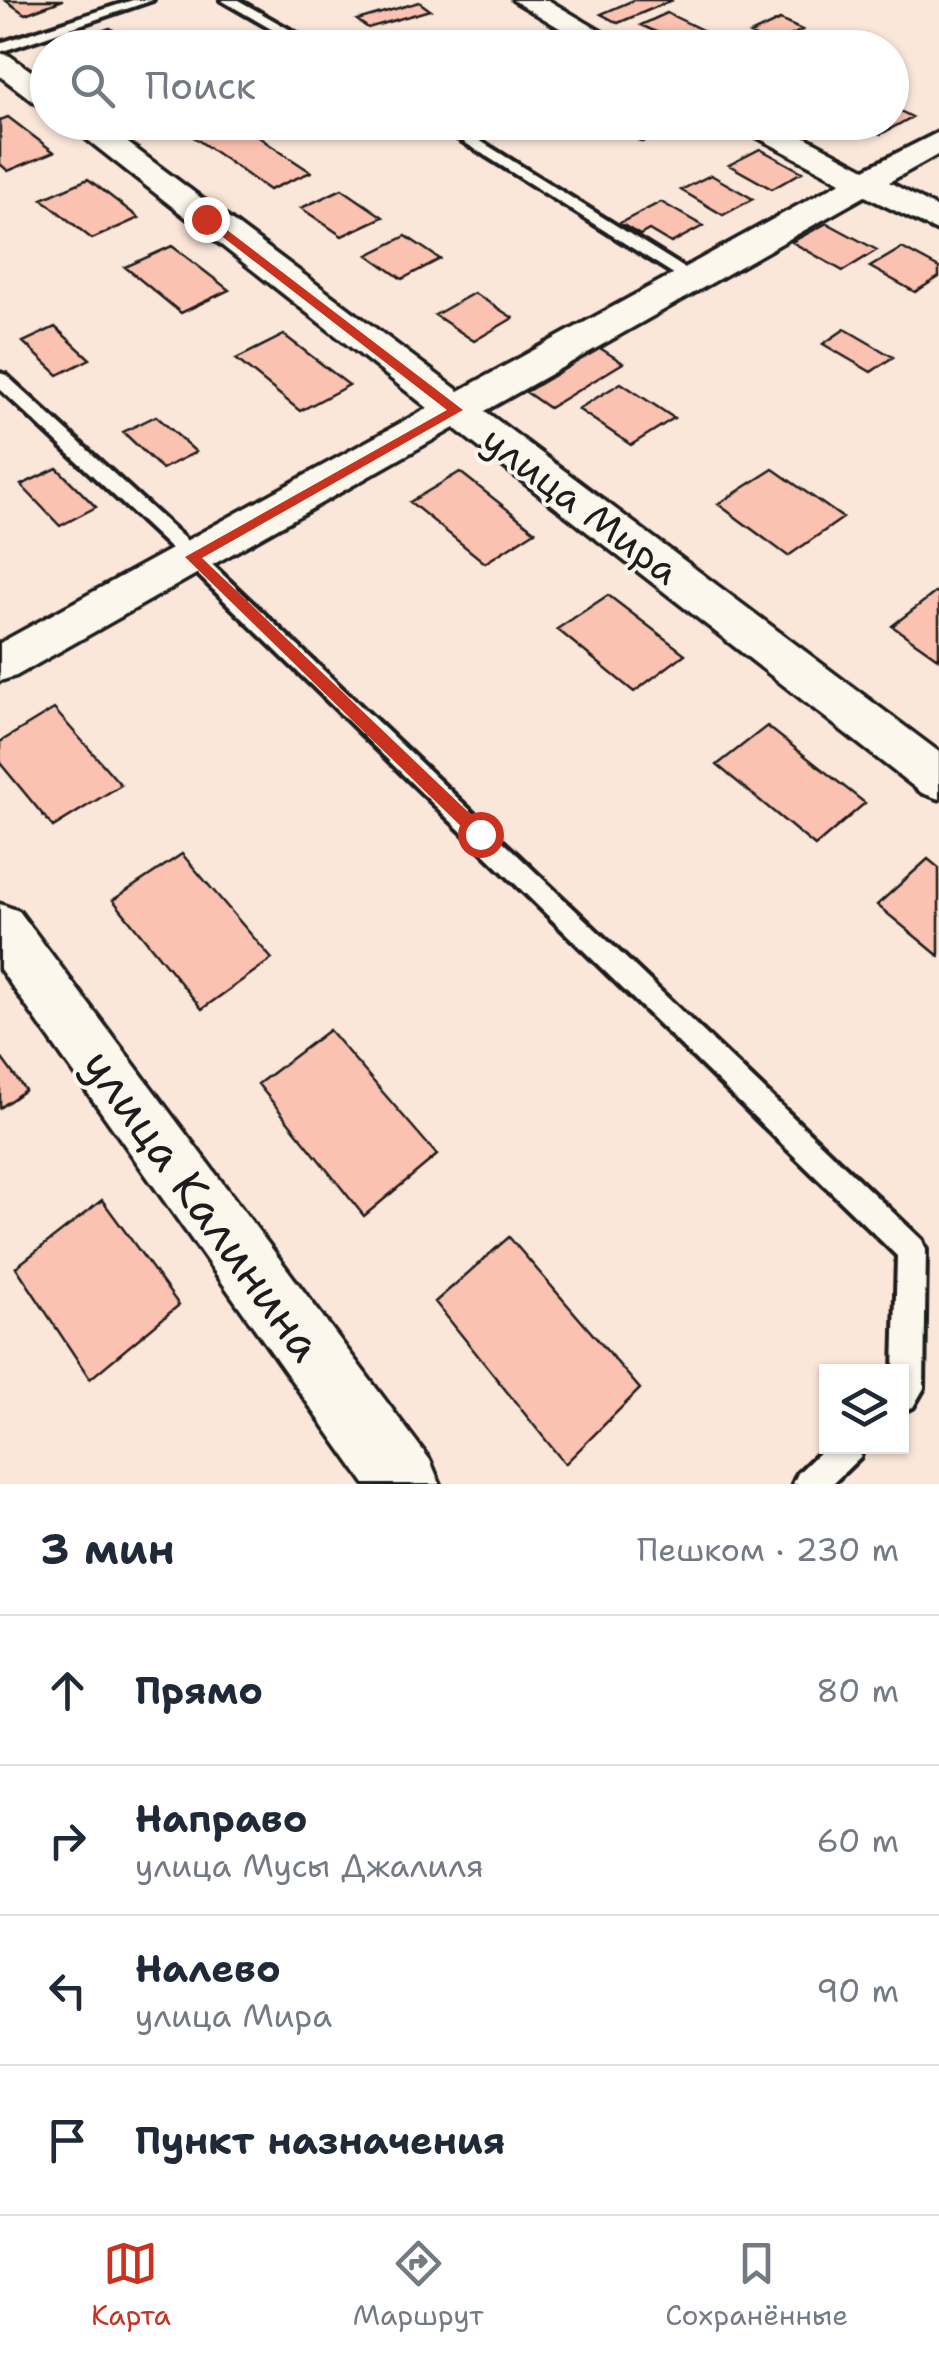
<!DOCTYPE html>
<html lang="ru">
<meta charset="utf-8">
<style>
body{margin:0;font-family:"Shantell Sans",sans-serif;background:#f2f2f3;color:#1f2937}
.controls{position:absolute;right:30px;bottom:30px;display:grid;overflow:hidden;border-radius:0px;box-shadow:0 2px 8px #0004}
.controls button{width:90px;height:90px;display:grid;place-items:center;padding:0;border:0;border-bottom:2px solid #e0e1e3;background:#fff;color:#1f2937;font:50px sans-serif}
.stop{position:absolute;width:30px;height:30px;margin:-22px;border:8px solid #c8321e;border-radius:50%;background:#fff}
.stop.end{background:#c8321e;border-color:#fff;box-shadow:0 2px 10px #0008}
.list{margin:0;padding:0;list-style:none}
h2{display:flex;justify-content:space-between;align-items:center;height:130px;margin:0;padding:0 40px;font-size:42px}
h2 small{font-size:32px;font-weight:400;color:#747a83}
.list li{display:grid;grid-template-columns:65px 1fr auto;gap:30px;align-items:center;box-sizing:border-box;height:150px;padding:0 40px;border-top:2px solid #e0e1e3}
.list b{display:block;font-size:38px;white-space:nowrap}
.list p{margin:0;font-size:32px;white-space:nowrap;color:#747a83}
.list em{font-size:32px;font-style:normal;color:#747a83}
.icon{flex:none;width:55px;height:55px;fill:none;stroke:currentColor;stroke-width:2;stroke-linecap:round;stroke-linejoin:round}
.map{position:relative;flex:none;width:939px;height:1484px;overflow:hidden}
.search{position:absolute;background:#fff;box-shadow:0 2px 8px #0004;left:30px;right:30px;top:30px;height:110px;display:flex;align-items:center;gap:25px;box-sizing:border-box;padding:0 35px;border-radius:55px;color:#747a83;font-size:38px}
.sheet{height:730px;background:#fff}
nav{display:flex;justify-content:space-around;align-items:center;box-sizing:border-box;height:140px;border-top:2px solid #e0e1e3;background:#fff;font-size:28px;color:#747a83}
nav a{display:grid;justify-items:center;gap:5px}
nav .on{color:#c8321e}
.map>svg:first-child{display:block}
</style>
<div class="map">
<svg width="939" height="1484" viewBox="0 0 939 1484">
<rect width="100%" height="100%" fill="#fbe7da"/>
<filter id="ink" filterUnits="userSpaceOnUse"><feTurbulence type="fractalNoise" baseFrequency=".01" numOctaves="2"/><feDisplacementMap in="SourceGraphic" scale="20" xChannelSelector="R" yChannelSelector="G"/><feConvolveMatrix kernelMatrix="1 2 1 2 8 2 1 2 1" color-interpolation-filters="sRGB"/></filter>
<g filter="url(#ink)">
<path fill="#fbc2b1" stroke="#1c1c1c" stroke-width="2.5" d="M5,0H63L25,14Z
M634,0H673L618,23L601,14Z
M419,2L430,10L368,28L357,20Z
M667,13L702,30L677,42L641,25Z
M780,20L802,30L772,45L750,34Z
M110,28L139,48H81L73,42Z
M892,107L912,117L881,134L858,122H892Z
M8,117L54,152L8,171L0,164V120Z
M238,122L270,145L311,172L269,190L175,124Z
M606,122H663L671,127L642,142Z
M760,149L802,172L772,189L729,165Z
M711,175L753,199L723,215L681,190Z
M88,179L139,218L92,239L42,199Z
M342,189L383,217L342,236L301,208Z
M661,202L703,226L671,243L649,230L640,235L620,223Z
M827,223L877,250L843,271L792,242Z
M406,236L440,259L402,279L368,255Z
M172,246L229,290L181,313L125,267Z
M902,248L939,268V277L915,292L870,267Z
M474,293L513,318L474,341L435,315Z
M55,327L90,359L58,375L23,342Z
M845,329L893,357L871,372L823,344Z
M284,335L349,385L300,411L236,359Z
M600,348L623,363L549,408L526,392Z
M621,383L674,418L631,445L578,409Z
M156,416L196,452L162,469L123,432Z
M57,468L96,507L60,526L21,485Z
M773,469L843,518L788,556L718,504Z
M460,472L535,531L485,563L410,502Z
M936,592L939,594V659L892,626Z
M608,595L685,654L634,692L557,629Z
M54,709L121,785L53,827L0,763V742Z
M767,726L865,803L815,846L717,765Z
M182,854L272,959L202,1009L113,900Z
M928,859L939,868V956L877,905Z
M329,1030L437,1155L364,1216L258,1084Z
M0,1056L25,1090L0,1108Z
M102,1200L179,1305L90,1379L16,1267Z
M509,1237L640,1389L565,1464L435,1302Z"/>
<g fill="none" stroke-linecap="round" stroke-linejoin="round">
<g stroke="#1c1c1c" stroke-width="8">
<path id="service" d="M133,0H153L0,52V43Z
M221,0H238L322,48H304Z
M432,122H450L702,279L700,283H688Z
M0,373L6,375L199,552L922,1240L926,1250L924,1388L913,1407L902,1411V1372H894L897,1256L185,562L0,389Z
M826,1446H864L860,1457L832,1484H793L798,1473Z"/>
</g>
<g stroke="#1c1c1c" stroke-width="7">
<path id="minor" d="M513,0H548L629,48H593Z
M0,53L10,56L48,83V107L37,104L0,76Z
M65,122H100L459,391L841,182L742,129L738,122H777L865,169L939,132V154L889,182L939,209V232L865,196L485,411L939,752V799L922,793L454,428L16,676L0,681V643L428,408Z
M0,904L19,911L430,1460L440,1484H365L0,969Z"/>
</g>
<use href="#service" fill="#fbf7ec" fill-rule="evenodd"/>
<use href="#minor" fill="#fbf7ec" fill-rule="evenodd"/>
</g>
</g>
<path fill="#c8321e" d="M202,217H210L463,410L202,558L486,829V839H474L185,557L447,410L202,221Z"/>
<g text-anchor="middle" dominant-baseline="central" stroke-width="8" stroke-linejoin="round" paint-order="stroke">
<g font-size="38" fill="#1c1c1c" stroke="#fbf7ec">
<text transform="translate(581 505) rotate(37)">улица Мира</text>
</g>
<g font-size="45" fill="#1c1c1c" stroke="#fbf7ec">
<text transform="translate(203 1205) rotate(54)">улица Калинина</text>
</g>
</g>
</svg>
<div class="controls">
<button><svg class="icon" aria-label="layers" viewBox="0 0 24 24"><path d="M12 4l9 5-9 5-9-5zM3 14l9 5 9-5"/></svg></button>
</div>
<div class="stop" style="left:480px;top:834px"></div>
<div class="stop end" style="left:206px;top:219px"></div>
<div class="search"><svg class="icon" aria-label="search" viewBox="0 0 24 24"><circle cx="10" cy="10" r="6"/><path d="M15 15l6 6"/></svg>Поиск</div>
</div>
<section class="sheet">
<h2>3 мин<small>Пешком · 230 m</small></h2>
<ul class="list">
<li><svg class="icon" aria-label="ahead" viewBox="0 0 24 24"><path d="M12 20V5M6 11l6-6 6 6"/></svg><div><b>Прямо</b></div><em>80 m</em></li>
<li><svg class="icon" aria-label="right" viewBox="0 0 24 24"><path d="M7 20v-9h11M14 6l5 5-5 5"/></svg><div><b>Направо</b><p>улица Мусы Джалиля</p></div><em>60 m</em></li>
<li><svg class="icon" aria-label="left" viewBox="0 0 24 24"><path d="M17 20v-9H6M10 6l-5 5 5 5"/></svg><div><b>Налево</b><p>улица Мира</p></div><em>90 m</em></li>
<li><svg class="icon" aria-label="arrive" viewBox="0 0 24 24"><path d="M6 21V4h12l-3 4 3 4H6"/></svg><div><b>Пункт назначения</b></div></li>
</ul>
</section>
<nav>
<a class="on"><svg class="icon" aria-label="map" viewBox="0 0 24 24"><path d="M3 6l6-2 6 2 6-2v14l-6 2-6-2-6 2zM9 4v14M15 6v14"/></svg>Карта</a>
<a><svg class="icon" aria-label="directions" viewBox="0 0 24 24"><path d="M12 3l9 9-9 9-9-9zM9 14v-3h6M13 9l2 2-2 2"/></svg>Маршрут</a>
<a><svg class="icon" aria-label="saved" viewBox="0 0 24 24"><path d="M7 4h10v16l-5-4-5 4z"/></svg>Сохранённые</a>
</nav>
